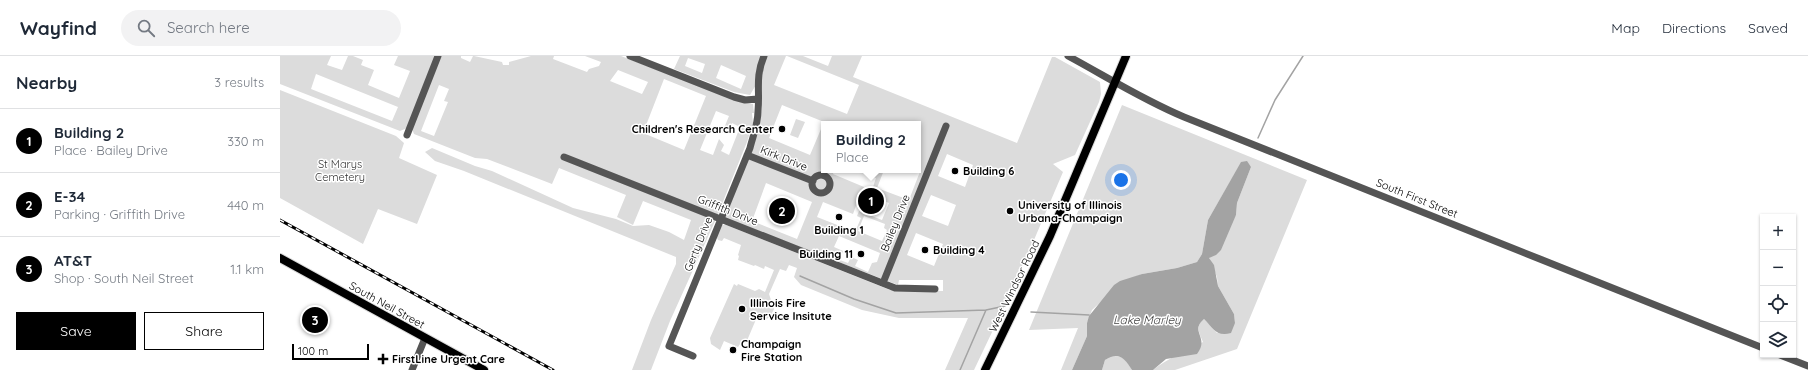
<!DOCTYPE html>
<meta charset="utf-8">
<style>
body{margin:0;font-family:Quicksand,sans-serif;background:#f2f2f3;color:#1f2937}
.controls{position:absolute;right:12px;bottom:12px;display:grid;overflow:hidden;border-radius:0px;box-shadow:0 1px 3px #0004}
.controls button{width:36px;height:36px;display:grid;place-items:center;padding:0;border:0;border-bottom:1px solid #e0e1e3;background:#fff;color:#1f2937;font:20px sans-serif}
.scale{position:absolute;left:12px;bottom:10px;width:77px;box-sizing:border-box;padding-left:4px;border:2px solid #000;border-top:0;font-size:11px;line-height:14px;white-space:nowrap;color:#000;-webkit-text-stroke:3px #fff;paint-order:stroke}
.you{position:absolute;left:841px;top:124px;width:14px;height:14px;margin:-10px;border:3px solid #fff;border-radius:50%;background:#1a73e8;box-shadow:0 0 0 6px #1a73e833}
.badge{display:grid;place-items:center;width:26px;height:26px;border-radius:50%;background:#000;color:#fff;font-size:13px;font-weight:700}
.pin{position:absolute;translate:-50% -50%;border:2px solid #fff;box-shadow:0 1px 4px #0006}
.popup{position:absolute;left:541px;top:65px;width:100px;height:52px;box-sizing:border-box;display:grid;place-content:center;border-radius:0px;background:#fff;filter:drop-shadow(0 1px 3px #0005);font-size:13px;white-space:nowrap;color:#747a83}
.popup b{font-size:15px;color:#1f2937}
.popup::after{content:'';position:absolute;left:50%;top:100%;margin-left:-8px;border:8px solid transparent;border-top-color:#fff}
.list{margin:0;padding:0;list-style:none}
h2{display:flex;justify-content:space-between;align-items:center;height:52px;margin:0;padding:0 16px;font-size:17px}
h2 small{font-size:13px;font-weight:400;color:#747a83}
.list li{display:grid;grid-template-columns:26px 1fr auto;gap:12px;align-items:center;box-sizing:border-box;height:64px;padding:0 16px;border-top:1px solid #e0e1e3}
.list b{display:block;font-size:15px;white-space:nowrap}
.list p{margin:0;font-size:13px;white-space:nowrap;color:#747a83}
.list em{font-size:13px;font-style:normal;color:#747a83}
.actions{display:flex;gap:8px;padding:12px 16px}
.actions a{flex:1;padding:9px 0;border:1px solid #000;border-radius:0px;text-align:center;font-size:14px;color:#000}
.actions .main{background:#000;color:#fff}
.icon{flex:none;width:22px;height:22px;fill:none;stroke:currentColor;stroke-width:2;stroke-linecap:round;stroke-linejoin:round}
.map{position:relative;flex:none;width:1528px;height:314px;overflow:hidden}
header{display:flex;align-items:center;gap:24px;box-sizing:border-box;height:56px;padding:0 20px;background:#fff;border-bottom:1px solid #e0e1e3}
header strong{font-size:19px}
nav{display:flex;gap:22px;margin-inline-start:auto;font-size:14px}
.search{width:280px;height:36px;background:#f2f2f3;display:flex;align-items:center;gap:10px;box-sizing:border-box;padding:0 14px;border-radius:22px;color:#747a83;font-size:15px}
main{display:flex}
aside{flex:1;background:#fff}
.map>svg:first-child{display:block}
</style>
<header>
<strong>Wayfind</strong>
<div class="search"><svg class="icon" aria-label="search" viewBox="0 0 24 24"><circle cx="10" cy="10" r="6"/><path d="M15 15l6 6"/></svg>Search here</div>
<nav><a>Map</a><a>Directions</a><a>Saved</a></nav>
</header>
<main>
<aside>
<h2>Nearby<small>3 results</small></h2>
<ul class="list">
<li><span class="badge">1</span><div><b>Building 2</b><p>Place · Bailey Drive</p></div><em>330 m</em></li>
<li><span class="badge">2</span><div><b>E-34</b><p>Parking · Griffith Drive</p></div><em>440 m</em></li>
<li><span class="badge">3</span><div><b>AT&amp;T</b><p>Shop · South Neil Street</p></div><em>1.1 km</em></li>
</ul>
<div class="actions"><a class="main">Save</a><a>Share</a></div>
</aside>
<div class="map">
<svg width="1528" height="314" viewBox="0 0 1528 314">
<rect width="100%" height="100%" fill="#fff"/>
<path fill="#dcdcdc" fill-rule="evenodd" d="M0,0H51L47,9L62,14L68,0H73L83,4L81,9L94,14L88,29L119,42L130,15L114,9L118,0H155L127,72L120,75L0,28ZM36,18L118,51L112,65L31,33Z
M161,0H181V2L190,6L193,0H194L222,6L223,9H229V6L251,0H274L273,3L307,16L309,13L319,10L321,6L305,0H341L458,45L473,48L474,57H472L473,67L467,86L436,163L390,265L371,314H352L371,264L396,208V201L184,115L155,105L145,96L152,92L195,110L212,115L293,152L336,163L353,170L369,169L389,176L404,184L411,164L363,145L353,169L337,161L346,139L279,112L272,128L207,103L195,102L134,78L132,73ZM338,14L368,26L362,38L330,25ZM384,23L426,40L404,94L363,77ZM159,29L169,33L164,45L168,46L154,80L141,75ZM436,55L449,60L442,77L449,75L452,67L460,71L449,99L441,95L444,89L439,83L433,99L420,94Z
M400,0H506L494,29L567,58L579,29L507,0H523L548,10L552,0H582L573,21L737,87L772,1H775L820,26L821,38L819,46L795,99L773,108L783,116L745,205L737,218L732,234L694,314H665L688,262H619L582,254L521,229L514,221L517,212L509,209L506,215L500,213L489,238L494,253L490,261L485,264L477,261L466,287L462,285L458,291L444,285L440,294L431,288L430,282L454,228L457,230L458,228L475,235L479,233L485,236L494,214L485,210L484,213L475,209L474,210L458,204L459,200L458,199L461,189L444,182L442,185L438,184L436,180L441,169H446L610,234L663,235V224H619L618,229L445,162L478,75L482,51L477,27L470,39L454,36L394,13ZM408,2L425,8L422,17L405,10ZM441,9L466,20L461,33L436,22ZM502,49L544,66L530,99L489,82ZM544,68H638V111L641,113L629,144L597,132L604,114H577L596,122L592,134L588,132L586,137L609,147L602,164L579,155L577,160L581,162L575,176L537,161L543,146L573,158L581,136L584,131L553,118L554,114H544ZM667,98L693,109L685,131L658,120ZM486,127L532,146L517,183L472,165ZM651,139L676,149L668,170L642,160ZM584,160L605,168L604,172L607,174L602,185L578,175ZM636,177L663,188L654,210L627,199ZM559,180L600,197L597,206L592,207L588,216L575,210L578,204L571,201L568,207L557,203L558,199L561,200L563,195L554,191Z
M0,34L116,80L124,87L119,102L157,119L137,168L98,153L83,188L0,142Z
M842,49L1027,124L957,293L895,314H873C888,302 905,296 923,286C919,277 915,270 924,263L937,277L955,267L954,258L938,230L937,221L929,202L956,159L957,147L971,111L961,107L928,164L922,198L917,206L897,212L862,218L835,229L826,241L812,254L807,267V280L792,314H781L798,272L749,274Z
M516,63L525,66L518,82L510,79Z
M830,300C844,300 845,302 852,314H822L825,304Z"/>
<path fill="#a3a3a3" d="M967,105L971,111L957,147L956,159L941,194L936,199L929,202L934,209L938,230L954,258L955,267L951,277C936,281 933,272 924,263C909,276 930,281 917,298L886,303L873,314H852C845,302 838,295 825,304L822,314H792L807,280V267L809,260L834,229L840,225L862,218L897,212L917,206L922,198L928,164L961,106Z"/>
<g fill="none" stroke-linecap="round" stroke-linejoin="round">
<path stroke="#a3a3a3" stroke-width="1.5" d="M978,82L995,44L1023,0
M520,220L574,243L616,257L706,254
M751,256L809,259
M680,314L706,254L725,250"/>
<g stroke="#dbdbdb" stroke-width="10">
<path id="major" d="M0,202L204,314
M705,314L770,180L846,0"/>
</g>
<path stroke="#555" stroke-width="7" d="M350,0L454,41L465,44L478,43
M788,0C827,21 863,44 904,61L1483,292
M127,79L158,0
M467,99L533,125
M284,101L615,232L655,233
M532 128a9 9 0 1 1 18 0a9 9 0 1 1-18 0Z
M603,227L666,70
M1500,299L1528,310
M413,300L389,290L470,92C473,80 478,68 478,55C480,34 475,21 484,0
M132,314L145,282"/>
<use href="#major" stroke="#000" stroke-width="8"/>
<g stroke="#000" stroke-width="3">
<path id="rail" d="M0,164L273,314"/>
</g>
<use href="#rail" stroke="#fff" stroke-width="1.5" stroke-dasharray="4.5" stroke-linecap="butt"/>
</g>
<g fill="#000" stroke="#fff" stroke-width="1.5">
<circle cx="502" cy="73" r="4"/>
<circle cx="675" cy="115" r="4"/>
<circle cx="730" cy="155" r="4"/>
<circle cx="559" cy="161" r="4"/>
<circle cx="645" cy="194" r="4"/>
<circle cx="581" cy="198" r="4"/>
<circle cx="462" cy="253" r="4"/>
<circle cx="453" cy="294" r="4"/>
<path d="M101 297h4v4h4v4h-4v4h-4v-4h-4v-4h4z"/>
</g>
<g text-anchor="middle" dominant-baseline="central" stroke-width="3" stroke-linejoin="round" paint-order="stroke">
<g font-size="11" font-weight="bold" fill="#000" stroke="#fff" text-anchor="start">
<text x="494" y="73" text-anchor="end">Children's Research Center</text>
<text x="683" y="115">Building 6</text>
<text x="738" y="149">University of Illinois<tspan x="738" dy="13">Urbana-Champaign</tspan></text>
<text x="559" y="174" text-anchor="middle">Building 1</text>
<text x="653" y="194">Building 4</text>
<text x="573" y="198" text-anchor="end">Building 11</text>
<text x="470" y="247">Illinois Fire<tspan x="470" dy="13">Service Insitute</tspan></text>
<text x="461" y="288">Champaign<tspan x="461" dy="13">Fire Station</tspan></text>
<text x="112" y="303">FirstLine Urgent Care</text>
</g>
<g font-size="11" fill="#000" stroke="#fff">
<text transform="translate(504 102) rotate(22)">Kirk Drive</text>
<text transform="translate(1137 142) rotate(22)">South First Street</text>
<text transform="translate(448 154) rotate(22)">Griffith Drive</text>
<text transform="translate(615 167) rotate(-68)">Bailey Drive</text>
<text transform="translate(418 188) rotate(-68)">Gerty Drive</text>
<text transform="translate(734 230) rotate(-64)">West Windsor Road</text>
<text transform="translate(107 249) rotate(29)">South Neil Street</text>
</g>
<g font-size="11" fill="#333" stroke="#fff">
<text x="60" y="108">St Marys<tspan x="60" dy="13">Cemetery</tspan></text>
</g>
<g font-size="12" font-style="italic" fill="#444" stroke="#fff">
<text x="867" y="263">Lake Marley</text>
</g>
</g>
</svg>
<div class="controls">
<button>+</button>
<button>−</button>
<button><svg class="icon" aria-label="locate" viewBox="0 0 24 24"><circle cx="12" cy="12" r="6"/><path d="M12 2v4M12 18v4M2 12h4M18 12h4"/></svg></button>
<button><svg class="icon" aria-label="layers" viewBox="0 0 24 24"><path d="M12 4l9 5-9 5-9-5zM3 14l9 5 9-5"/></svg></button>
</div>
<div class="scale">100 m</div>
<div class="you"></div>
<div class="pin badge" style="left:591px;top:145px">1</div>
<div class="popup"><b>Building 2</b>Place</div>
<div class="pin badge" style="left:502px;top:155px">2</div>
<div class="pin badge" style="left:35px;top:264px">3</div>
</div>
</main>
